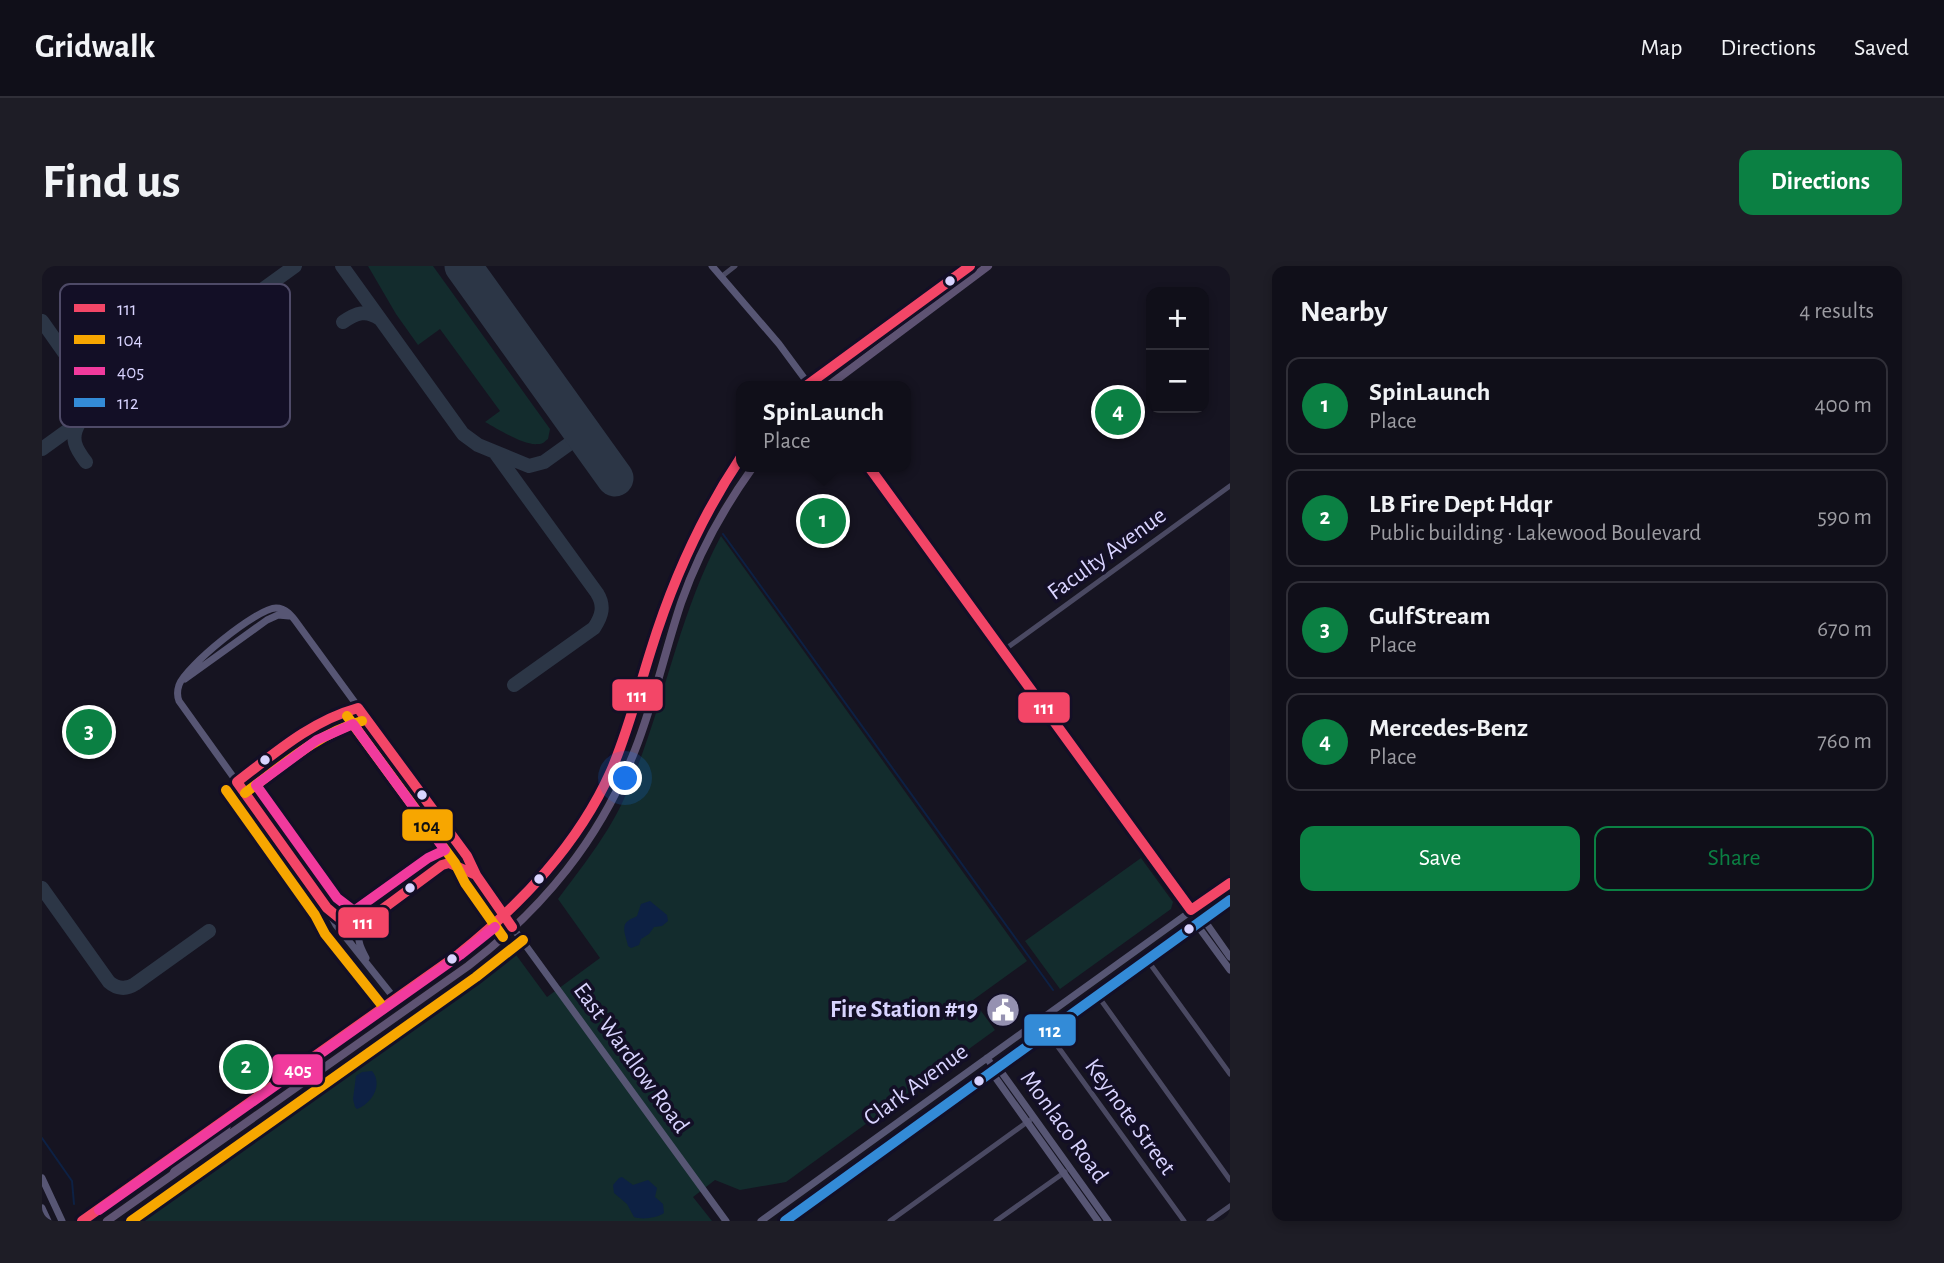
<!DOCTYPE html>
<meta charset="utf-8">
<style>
body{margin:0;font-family:"Alegreya Sans",sans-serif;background:#1e1d26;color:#f1f3f6}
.controls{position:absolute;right:21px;top:21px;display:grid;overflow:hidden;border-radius:14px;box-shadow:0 4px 10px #0003}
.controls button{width:63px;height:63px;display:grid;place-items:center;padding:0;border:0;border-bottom:2px solid #302f38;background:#100f19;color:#f1f3f6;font:35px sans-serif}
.you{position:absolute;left:584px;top:513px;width:24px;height:24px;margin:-18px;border:5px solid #fff;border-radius:50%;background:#1a73e8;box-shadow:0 0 0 10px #1a73e833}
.badge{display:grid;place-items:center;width:46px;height:46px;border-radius:50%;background:#0b8043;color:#fff;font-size:23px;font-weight:700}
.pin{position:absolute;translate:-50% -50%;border:4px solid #fff;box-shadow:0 2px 7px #0006}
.popup{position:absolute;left:694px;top:115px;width:175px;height:91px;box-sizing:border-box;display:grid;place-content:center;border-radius:14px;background:#100f19;filter:drop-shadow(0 2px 5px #0005);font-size:23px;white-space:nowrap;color:#9c9ca2}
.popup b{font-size:26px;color:#f1f3f6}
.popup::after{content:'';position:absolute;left:50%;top:100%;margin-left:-14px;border:14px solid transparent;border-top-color:#100f19}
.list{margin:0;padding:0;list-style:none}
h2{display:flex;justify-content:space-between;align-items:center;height:91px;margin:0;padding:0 28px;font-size:30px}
h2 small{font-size:23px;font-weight:400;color:#9c9ca2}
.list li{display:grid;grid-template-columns:46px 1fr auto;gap:21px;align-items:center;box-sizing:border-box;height:98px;margin:0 14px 14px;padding:0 14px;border:2px solid #302f38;border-radius:14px}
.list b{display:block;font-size:26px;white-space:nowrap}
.list p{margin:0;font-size:23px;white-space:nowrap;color:#9c9ca2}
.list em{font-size:23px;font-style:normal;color:#9c9ca2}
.actions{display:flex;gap:14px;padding:21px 28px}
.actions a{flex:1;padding:16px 0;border:2px solid #0b8043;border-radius:14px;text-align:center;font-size:24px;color:#0b8043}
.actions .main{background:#0b8043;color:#fff}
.map{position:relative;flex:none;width:1188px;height:955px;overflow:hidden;border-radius:14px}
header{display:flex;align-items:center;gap:42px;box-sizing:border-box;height:98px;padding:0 35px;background:#100f19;border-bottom:2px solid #302f38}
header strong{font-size:33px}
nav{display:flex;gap:38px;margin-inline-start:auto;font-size:24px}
.intro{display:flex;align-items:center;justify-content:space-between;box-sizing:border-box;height:168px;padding:0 42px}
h1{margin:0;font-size:49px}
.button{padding:18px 32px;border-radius:14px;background:#0b8043;color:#fff;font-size:24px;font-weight:700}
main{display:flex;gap:42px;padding:0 42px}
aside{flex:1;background:#100f19;border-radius:14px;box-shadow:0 4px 10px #0003}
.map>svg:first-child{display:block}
</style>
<header>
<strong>Gridwalk</strong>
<nav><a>Map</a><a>Directions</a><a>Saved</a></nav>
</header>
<div class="intro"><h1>Find us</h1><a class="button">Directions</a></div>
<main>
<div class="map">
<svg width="1188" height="955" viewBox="0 0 1188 955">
<rect width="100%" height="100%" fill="#161421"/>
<path fill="#132c2d" d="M326,0H391L508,163L506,173C502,176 501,178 496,178C482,180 456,163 443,156L458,145L398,63L376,79L354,48Z
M679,270L985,695L931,734L953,764L744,916L698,924L673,914L651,931L670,955H83L469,682L505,731L558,692L516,633C538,604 566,568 581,535C621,449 634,353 679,270Z
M1099,592L1131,636L1129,643L1018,723L983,675Z"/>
<path fill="#0d2144" d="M608,635L625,649L626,655L620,660L612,661L607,668L599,673L597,679L589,682L586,680C585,673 578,660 586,655C589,652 592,652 595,650L599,638Z
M330,805C341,818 331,837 315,843L313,841L311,833L314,810L320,806Z
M580,911L591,919L606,914L615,922L613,931L621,938L622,947C615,952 600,954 592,951L585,938L572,927L571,919L577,912Z"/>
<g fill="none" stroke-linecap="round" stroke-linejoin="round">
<path stroke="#0d2144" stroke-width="2" d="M681,268L1011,724
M0,872L30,915L32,938"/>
<path stroke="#2c3646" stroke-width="14" d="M300,0L421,168L436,179L487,200L502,196L541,168
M0,55L50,126V141L44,150
M301,56C314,47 324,43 338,53
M165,65C183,59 191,70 201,83
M38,156C27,172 34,183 44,196
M0,183L253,0
M454,188L555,327C563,340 560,350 552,362L472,419
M0,622L67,716C75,723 84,724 93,718L167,665"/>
<path stroke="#2c3646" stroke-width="37" d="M421,0L573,212"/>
<path stroke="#4a4962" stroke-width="5" d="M679,11L693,0
M962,384L1188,220
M1106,695L1188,808
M1056,730L1188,914
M1006,767L1142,955
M746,955L1162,654
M848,955L988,854
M954,955L1023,906
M1167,955L1188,940"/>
<path stroke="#575674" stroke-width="7" d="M670,0L737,78L768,120
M827,201L1149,644L1162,654L1188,691
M143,413L225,354L236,349L247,350
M195,516C231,490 272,451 316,442
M391,600L417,580
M290,647C301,656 309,663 323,656L400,599L407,597L434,609
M1151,648L1155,659L1188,704
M320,658C314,672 317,679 324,692
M353,733L294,659L285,642L137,435C135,430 135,425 137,419C143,401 215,342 234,342C244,342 250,350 255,357L425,590L434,609L463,651L684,955
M945,792L954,805L960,807L1066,955
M954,805L953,811L1056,955
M0,912L20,955
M0,942L6,955
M719,955L1188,617"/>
<path stroke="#5e5373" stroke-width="8" d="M764,120L928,0
M786,120L946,0
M131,908L138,895L184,862L189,850
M40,955L417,688C490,633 549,562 581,476C592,446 600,414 609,384C631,316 657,250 699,191
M65,955L426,700C502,642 558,573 593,484C612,436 623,385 639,337C656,288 681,243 711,201"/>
<g stroke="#130f26" stroke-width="16">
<path id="bus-1" d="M764,120L928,0
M827,201L1149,644L1188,617
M316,442L425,590L434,609L407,597L400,599L323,656C304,662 299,653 285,642L195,516C233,487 269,455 316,442Z
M434,609L470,661
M40,955L417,688C479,638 536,579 569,505C586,466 596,425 609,384C630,316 659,251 699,191"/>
</g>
<g stroke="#130f26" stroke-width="16">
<path id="bus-2" d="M305,450L413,597L423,617L461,671
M184,524L273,649L283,668L342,742
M203,527C240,500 275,468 320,455
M89,955L434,711L481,674"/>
</g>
<g stroke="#130f26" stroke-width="16">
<path id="bus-3" d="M311,458L403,584L386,592L312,645L295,632L214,519L275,474Z
M57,944L418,689L453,661"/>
</g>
<g stroke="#130f26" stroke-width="16">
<path id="bus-4" d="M743,955L1188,634"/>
</g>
<use href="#bus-1" stroke="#f34667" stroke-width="10"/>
<use href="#bus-2" stroke="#f7a600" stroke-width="10"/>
<use href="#bus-3" stroke="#f13a9d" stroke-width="10"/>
<use href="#bus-4" stroke="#338bd7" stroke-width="10"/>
</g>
<defs>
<g id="civic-disc" transform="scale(1.75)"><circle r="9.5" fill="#9591b1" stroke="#130f26"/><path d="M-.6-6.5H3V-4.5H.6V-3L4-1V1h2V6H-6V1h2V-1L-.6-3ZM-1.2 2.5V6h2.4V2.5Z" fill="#fff"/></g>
</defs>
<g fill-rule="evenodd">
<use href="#civic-disc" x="961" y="744"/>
</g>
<g fill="#d9d4ff" stroke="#130f26" stroke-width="2.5">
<circle cx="908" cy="15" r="6"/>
<circle cx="223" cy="494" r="6"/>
<circle cx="380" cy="529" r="6"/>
<circle cx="497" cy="613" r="6"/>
<circle cx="368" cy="622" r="6"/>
<circle cx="1147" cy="663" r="6"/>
<circle cx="410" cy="693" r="6"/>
<circle cx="937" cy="815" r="6"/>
</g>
<g text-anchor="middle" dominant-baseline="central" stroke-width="7" stroke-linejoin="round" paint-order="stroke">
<g font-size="24" fill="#d9d4ff" stroke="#130f26">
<text transform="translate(1065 288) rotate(-36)">Faculty Avenue</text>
<text transform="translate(589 792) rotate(54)">East Wardlow Road</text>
<text transform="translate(874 819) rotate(-36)">Clark Avenue</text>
<text transform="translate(1088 851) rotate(54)">Keynote Street</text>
<text transform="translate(1022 861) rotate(54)">Monlaco Road</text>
</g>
<g font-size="24" font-weight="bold" fill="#d9d4ff" stroke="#130f26" text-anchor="end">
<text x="936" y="744">Fire Station #19</text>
</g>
</g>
<rect x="18" y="18" width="230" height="143" rx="10" fill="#130f26" stroke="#4e4a67" stroke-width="2"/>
<rect x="32" y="38" width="31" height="8" fill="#f34667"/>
<rect x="32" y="69" width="31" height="9" fill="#f7a600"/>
<rect x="32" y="101" width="31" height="8" fill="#f13a9d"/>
<rect x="32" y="132" width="31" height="9" fill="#338bd7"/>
<g font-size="19" fill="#d9d4ff">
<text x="75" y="49">111</text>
<text x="75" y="80">104</text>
<text x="75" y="112">405</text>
<text x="75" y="143">112</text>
</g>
<g stroke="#130f26" stroke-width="2.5">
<rect x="569" y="412" width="53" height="34" rx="7" fill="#f34667"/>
<rect x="975" y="425" width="54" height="33" rx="7" fill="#f34667"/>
<rect x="359" y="542" width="53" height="34" rx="7" fill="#f7a600"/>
<rect x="295" y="640" width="53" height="33" rx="7" fill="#f34667"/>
<rect x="981" y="747" width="54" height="34" rx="7" fill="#338bd7"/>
<rect x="229" y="787" width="53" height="33" rx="7" fill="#f13a9d"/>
</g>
<g font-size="19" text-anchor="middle" font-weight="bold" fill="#fff">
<text x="595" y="436">111</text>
<text x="1002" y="448">111</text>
<text x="321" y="663">111</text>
<text x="1008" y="771">112</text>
<text x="256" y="810">405</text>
</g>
<g font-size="19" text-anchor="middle" font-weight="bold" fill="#111">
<text x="385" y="566">104</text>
</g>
</svg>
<div class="controls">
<button>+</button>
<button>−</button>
</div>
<div class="you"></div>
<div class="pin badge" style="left:781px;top:255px">1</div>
<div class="popup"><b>SpinLaunch</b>Place</div>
<div class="pin badge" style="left:204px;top:801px">2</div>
<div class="pin badge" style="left:47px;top:466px">3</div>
<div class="pin badge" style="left:1076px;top:146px">4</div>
</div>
<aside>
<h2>Nearby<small>4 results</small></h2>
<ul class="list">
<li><span class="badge">1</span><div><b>SpinLaunch</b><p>Place</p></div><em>400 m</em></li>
<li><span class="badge">2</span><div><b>LB Fire Dept Hdqr</b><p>Public building · Lakewood Boulevard</p></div><em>590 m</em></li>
<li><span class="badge">3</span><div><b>GulfStream</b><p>Place</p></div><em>670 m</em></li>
<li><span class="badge">4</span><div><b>Mercedes-Benz</b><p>Place</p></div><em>760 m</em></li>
</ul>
<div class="actions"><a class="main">Save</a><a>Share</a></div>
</aside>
</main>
